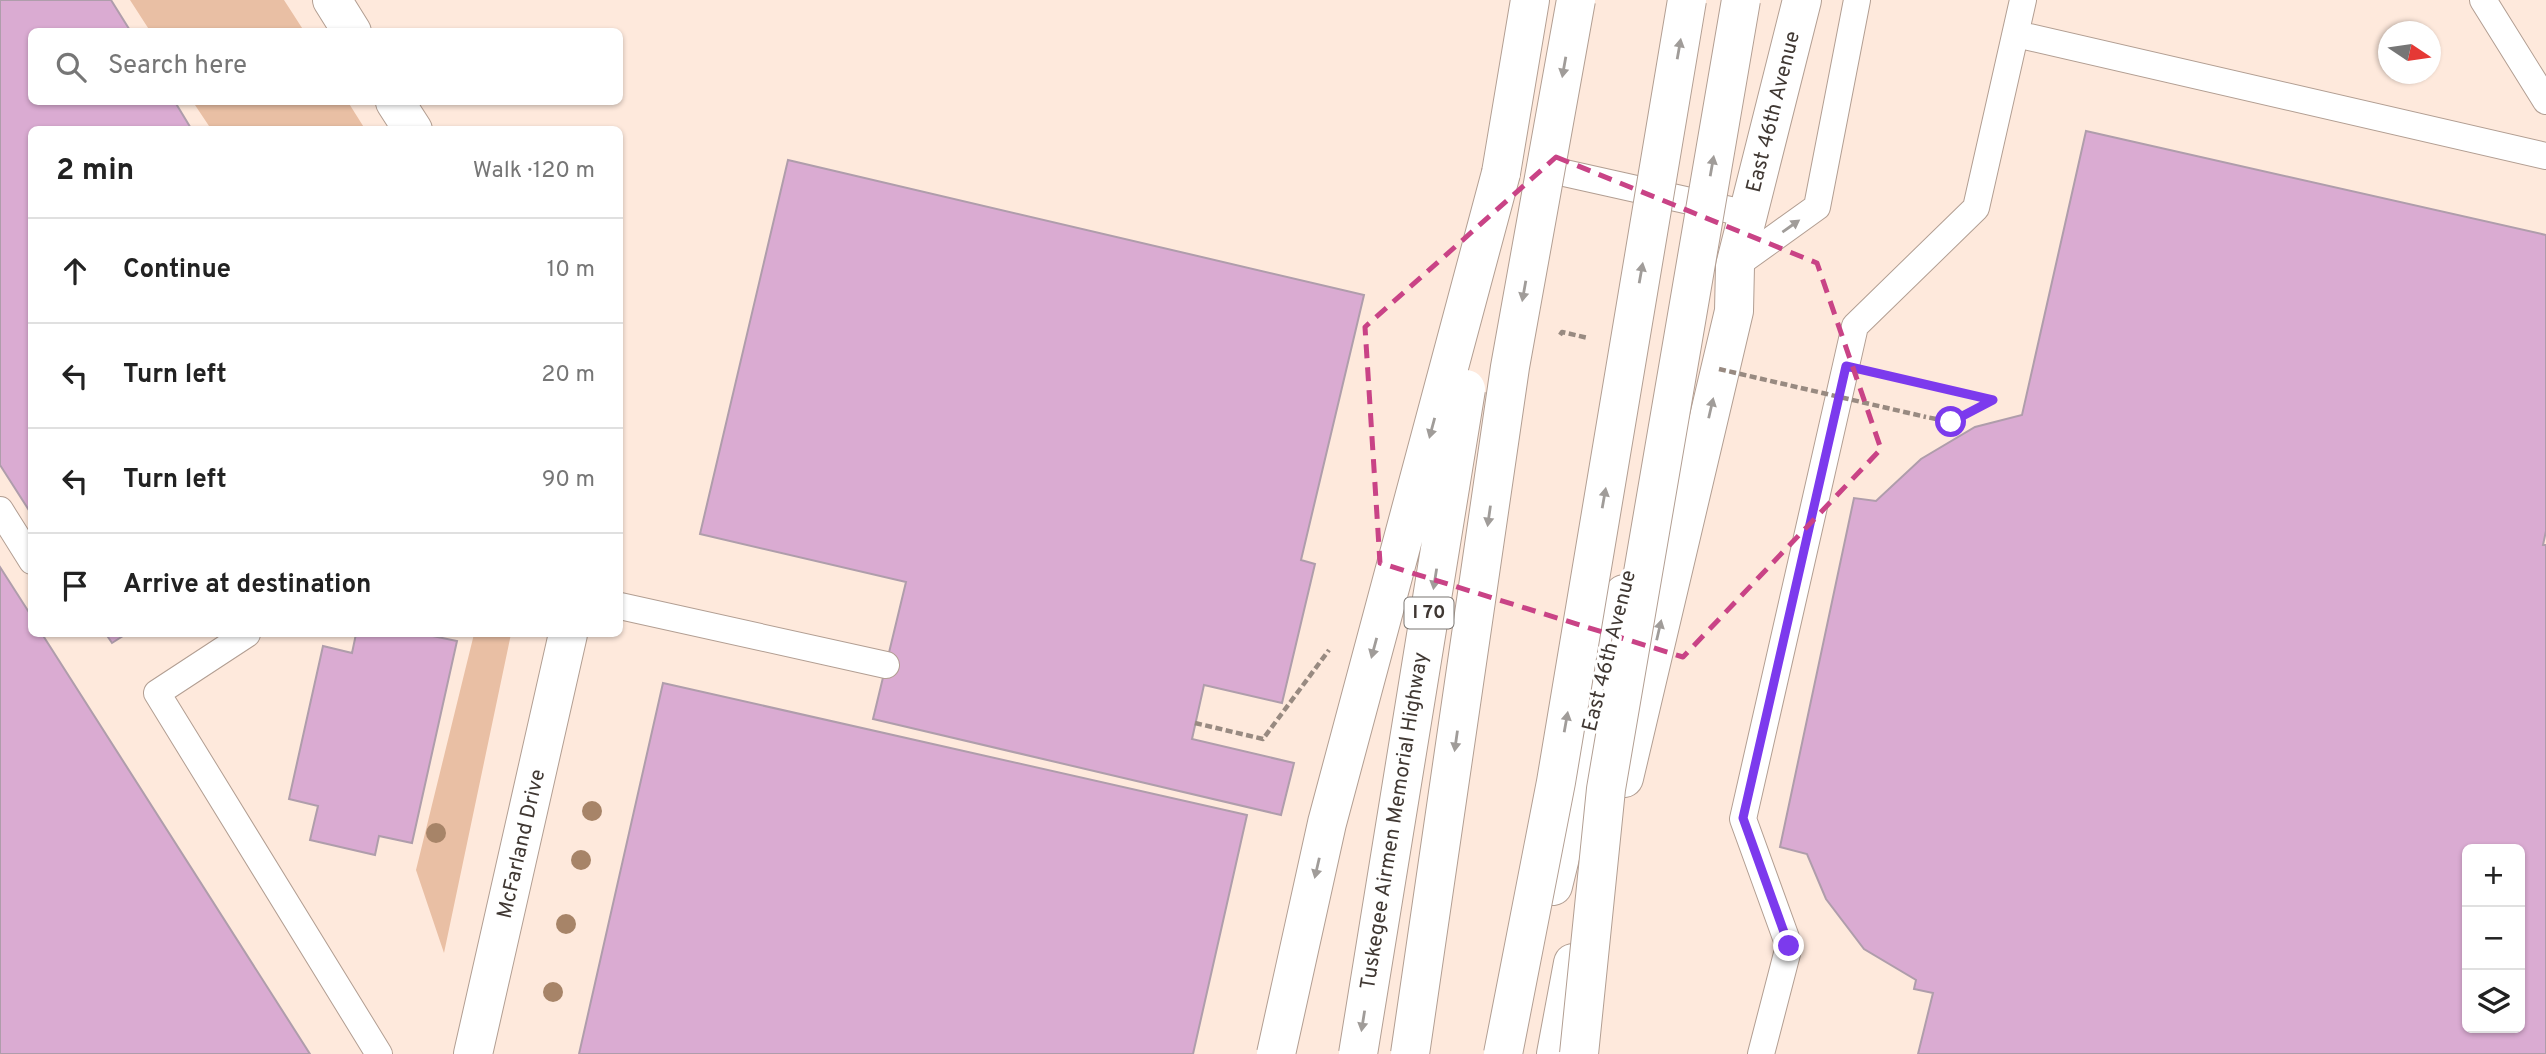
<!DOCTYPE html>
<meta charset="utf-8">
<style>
body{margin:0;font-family:Overpass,sans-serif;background:#f2f2f2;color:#222}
.controls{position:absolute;right:21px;bottom:21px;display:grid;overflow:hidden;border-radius:10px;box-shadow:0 2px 5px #0004}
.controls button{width:63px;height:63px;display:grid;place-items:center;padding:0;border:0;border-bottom:2px solid #e0e0e0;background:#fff;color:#222;font:35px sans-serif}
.compass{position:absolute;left:2378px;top:21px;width:63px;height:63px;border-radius:50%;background:#fff;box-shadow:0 2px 5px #0004;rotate:103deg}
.stop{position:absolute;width:21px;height:21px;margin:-16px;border:5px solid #7c3aed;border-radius:50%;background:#fff}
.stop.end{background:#7c3aed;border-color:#fff;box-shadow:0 2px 7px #0008}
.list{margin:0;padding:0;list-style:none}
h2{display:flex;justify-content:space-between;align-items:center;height:91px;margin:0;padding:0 28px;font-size:30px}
h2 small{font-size:23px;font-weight:400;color:#767676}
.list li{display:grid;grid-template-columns:46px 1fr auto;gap:21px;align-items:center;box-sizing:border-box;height:105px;padding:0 28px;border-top:2px solid #e0e0e0}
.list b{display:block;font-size:26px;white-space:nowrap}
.list em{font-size:23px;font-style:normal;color:#767676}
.icon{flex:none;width:38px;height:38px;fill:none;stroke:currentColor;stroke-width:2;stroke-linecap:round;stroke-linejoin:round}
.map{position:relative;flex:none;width:2546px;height:1054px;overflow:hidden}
.search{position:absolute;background:#fff;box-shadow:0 2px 5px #0004;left:28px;top:28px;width:595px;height:77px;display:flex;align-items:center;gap:18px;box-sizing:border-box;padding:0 24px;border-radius:10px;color:#767676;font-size:26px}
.panel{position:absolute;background:#fff;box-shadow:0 2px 5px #0004;left:28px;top:126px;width:595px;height:511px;border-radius:10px}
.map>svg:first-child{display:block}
</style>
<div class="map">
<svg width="2546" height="1054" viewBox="0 0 2546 1054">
<rect width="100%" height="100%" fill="#fee9dc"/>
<path fill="#e9bfa4" d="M130,0H284L304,31H150Z
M193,102H348L365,129H211Z
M474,634H511L444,953L416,870Z"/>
<path fill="#daabd2" stroke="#af9dab" stroke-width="2" fill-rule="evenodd" d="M0,0H111L131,32H32V102H175L192,130H32V515L0,465Z
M2086,131L2546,235V531L2543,545H2546V1054H1918L1933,993L1914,989L1916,980L1864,949L1826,899L1807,854L1780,847L1854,498L1876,501L1921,459L1975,427L2022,415ZM2467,849H2520V1028H2467Z
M788,160L1364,295L1301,560L1315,564L1282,703L1204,685L1192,739L1294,763L1281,815L873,719L906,582L700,534Z
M0,567L32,617V634H42L310,1054H0Z
M106,634H126L112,643Z
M356,634H423L457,641L412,843L379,836L375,855L310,840L318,806L289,799L323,646L352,653Z
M663,683L1247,815L1193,1054H579Z"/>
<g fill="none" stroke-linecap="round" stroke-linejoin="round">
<g stroke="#b29e92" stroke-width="28">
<path id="service" d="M2483,0L2546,101
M2016,34L2546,156
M1560,172L1748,214
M1735,266L1817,207L1857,0
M0,510L32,561
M620,606L886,665
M247,634L157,693L379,1054
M1761,1054L1789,946L1743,819L1855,326L1976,208L2023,0"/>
</g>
<g stroke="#b29e92" stroke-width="40">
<path id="tertiary" d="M332,0L352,32
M395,102L413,130
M1624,778L1734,311L1735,266L1802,0
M1553,886L1624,594
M473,1054L568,634"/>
</g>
<g stroke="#b29e92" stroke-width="40">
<path id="motorway" d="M1501,173L1530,0
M1556,1054L1573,963"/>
</g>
<path stroke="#988a81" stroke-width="4.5" stroke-dasharray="7 3.5" stroke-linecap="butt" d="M1880,374L1993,400L1951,422L1926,417"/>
<use href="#service" stroke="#fff" stroke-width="26"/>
<use href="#tertiary" stroke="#fff" stroke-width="38"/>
<use href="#motorway" stroke="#fff" stroke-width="38"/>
<g stroke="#b29e92" stroke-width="40" stroke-linecap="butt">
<path id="motorway-bridge" d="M1276,1054L1327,823L1501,173
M1358,1054L1466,389
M1410,1054L1510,367L1576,0
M1503,1054L1556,782L1687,0
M1579,1054L1606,789L1741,0"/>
</g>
<path stroke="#988a81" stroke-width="4.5" stroke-dasharray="7 3.5" stroke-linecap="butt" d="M1560,335L1562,332L1588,338
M1719,369L1926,417
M1195,723L1263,739L1329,650"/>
<use href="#motorway-bridge" stroke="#fff" stroke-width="38"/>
</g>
<g fill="#a78468">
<circle cx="592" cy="811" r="10"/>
<circle cx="436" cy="833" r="10"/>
<circle cx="581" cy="860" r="10"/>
<circle cx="566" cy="924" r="10"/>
<circle cx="553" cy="992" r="10"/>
</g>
<defs><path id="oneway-solid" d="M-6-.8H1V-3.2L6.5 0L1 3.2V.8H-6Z" transform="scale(1.75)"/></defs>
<g fill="#a09c99">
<use href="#oneway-solid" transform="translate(1679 49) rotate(-80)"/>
<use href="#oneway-solid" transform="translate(1564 67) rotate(100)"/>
<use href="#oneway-solid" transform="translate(1712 166) rotate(-80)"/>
<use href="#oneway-solid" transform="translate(1791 226) rotate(-35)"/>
<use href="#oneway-solid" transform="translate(1641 273) rotate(-80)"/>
<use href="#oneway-solid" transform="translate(1524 291) rotate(100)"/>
<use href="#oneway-solid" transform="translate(1711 408) rotate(-77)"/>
<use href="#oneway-solid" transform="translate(1432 428) rotate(105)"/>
<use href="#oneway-solid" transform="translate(1604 498) rotate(-80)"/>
<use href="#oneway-solid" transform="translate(1489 516) rotate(98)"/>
<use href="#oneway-solid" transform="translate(1435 579) rotate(99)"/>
<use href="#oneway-solid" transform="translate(1659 630) rotate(-77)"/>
<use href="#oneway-solid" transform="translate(1374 648) rotate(105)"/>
<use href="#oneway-solid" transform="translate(1566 722) rotate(-80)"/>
<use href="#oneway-solid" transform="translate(1456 741) rotate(98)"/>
<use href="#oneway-solid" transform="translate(1317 868) rotate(103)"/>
<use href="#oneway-solid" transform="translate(1363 1021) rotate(99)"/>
</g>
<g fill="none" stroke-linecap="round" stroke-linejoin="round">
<path stroke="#7c3aed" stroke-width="9" d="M1789,946L1743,818L1846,366L1993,400L1951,422"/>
</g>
<path fill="none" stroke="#c94386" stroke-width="5" stroke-dasharray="14 9" stroke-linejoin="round" d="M1556,157L1817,263L1881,449L1683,657L1380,563L1365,327Z"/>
<g text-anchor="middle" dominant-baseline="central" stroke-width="6" stroke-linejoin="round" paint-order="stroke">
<rect fill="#fff" stroke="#797470" stroke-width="2" x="1404.5" y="597.5" width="49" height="31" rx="5"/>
<g font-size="19" font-weight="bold" fill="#403833">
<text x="1429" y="613">I 70</text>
</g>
<g font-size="21" fill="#403833" stroke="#fff">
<text transform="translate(1774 112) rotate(-76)">East 46th Avenue</text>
<text transform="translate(1610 651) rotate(-76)">East 46th Avenue</text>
<text transform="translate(1395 821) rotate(-81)">Tuskegee Airmen Memorial Highway</text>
<text transform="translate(522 844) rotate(-77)">McFarland Drive</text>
</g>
</g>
</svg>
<div class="controls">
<button>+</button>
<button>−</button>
<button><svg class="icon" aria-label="layers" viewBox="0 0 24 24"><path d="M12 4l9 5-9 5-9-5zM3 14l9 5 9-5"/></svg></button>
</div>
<svg class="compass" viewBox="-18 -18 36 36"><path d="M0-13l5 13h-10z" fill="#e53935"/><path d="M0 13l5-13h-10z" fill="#767676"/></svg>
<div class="stop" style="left:1951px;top:422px"></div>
<div class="stop end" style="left:1789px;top:946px"></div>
<div class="search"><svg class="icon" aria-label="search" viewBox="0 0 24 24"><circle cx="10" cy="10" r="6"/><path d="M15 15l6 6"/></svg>Search here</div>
<section class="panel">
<h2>2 min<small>Walk · 120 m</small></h2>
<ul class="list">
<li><svg class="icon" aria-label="ahead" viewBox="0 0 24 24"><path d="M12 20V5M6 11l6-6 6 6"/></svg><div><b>Continue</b></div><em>10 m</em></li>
<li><svg class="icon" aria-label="left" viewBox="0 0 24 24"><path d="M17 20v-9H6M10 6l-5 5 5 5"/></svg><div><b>Turn left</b></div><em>20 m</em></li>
<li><svg class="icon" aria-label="left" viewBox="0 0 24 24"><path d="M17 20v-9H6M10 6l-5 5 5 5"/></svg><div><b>Turn left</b></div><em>90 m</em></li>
<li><svg class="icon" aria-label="arrive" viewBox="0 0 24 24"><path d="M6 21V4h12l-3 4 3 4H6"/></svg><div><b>Arrive at destination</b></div></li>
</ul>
</section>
</div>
